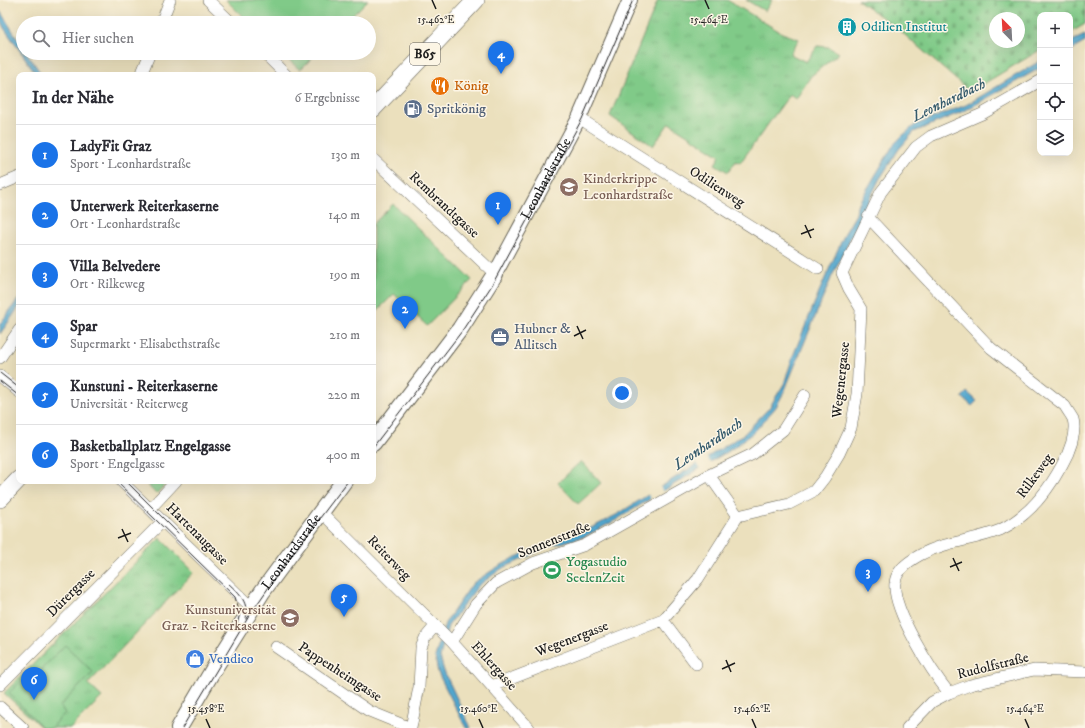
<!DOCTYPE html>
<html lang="de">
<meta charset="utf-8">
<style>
body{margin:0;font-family:"IM FELL DW Pica",serif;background:#f2f2f3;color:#2b2b33}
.controls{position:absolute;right:12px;top:12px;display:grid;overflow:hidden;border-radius:8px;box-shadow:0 4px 16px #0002}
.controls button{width:36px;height:36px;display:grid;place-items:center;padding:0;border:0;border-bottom:1px solid #e1e1e2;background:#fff;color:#2b2b33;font:20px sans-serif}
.compass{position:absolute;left:989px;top:12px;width:36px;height:36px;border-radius:50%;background:#fff;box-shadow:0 4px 16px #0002;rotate:336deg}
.you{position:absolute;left:622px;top:393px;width:14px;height:14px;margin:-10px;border:3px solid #fff;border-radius:50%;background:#1a73e8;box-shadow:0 0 0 6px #1a73e833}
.badge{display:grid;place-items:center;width:26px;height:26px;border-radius:50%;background:#1a73e8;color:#fff;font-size:13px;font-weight:700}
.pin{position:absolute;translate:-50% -33px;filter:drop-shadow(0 1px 2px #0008)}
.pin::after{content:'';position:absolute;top:21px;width:14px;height:12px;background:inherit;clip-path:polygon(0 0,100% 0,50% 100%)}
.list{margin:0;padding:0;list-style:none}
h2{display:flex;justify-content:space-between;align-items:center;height:52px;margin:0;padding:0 16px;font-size:17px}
h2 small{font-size:13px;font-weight:400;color:#7c7c81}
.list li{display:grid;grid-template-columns:26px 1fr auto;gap:12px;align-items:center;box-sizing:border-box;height:60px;padding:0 16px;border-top:1px solid #e1e1e2}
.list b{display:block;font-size:15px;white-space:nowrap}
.list p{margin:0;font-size:13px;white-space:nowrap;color:#7c7c81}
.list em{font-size:13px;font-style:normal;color:#7c7c81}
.icon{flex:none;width:22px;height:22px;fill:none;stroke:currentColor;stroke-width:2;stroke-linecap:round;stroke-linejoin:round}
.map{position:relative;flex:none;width:1085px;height:728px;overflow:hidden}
.search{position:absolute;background:#fff;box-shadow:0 4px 16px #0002;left:16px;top:16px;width:360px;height:44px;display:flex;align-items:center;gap:10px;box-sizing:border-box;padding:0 14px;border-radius:22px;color:#7c7c81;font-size:15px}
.panel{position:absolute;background:#fff;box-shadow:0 4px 16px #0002;left:16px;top:72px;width:360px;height:412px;border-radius:8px}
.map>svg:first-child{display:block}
</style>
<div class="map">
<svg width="1085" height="728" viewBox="0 0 1085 728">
<defs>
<pattern id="grass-tufts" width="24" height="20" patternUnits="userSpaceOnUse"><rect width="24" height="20" fill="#80ca88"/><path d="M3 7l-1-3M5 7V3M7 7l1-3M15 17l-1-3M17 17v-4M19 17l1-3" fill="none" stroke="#6ead75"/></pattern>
<pattern id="cemetery-stones" width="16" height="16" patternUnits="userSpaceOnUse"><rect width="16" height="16" fill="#80ca88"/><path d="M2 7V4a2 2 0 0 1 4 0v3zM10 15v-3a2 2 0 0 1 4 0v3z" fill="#6ead75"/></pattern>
</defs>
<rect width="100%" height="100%" fill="#fcf5e5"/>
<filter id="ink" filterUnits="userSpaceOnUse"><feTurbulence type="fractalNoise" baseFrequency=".025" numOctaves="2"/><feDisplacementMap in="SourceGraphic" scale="8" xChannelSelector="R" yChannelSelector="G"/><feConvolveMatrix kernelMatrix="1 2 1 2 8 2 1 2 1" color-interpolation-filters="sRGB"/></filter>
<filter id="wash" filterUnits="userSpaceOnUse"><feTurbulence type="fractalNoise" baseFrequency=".012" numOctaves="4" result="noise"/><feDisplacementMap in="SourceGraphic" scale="16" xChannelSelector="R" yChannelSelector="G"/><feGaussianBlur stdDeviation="0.9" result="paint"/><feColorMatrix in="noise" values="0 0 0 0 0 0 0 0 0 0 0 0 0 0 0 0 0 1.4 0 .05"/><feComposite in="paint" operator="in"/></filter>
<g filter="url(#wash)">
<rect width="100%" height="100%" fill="#ebe0bd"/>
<path fill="url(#grass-tufts)" stroke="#4e7352" d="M658,0H727L782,33L799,39L790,54L806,62L817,46L828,47L839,53L811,76L796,99L790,94L740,163L736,161L728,172L715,164L720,156L669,123L653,146L610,116Z
M746,0H772L765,11Z
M581,461L601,483L578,504L558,483Z
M143,481H169L156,494Z
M160,538L194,572L88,684L102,697L71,728H42L4,693Z"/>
<path fill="url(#cemetery-stones)" stroke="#4e7352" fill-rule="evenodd" d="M858,0H1085V24L1070,33V15H1040V50L970,92L897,28ZM995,18H1019V42H995Z"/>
<path fill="#80ca88" stroke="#4e7352" d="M226,0H368L345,23H249Z
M281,53H317L300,70Z
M393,204L472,280L427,326L394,294L373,315V224Z
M65,645L93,672L60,706L65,713L50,728H43L9,693L27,675L32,679Z"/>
<path fill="#51a6cd" stroke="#366174" d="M0,11L23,47V53H27L42,75H37L4,28L0,20Z
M1085,35V42L1070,51V42Z
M1040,61V68L966,110L914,132L899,149L879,180L832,276L784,392L776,407L754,432L733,448L616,520L584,537L553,545L501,569L478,586L448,626L440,657L444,671L471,728H466L438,673L435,657L445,623L473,583L496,568L516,557L552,541L591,528L618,514L744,434L769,408L784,384L793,356L819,292L845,233L856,214L857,206L894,144L901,137L915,125L966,105Z
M19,298V307L0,334V324Z
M967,392L977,401L972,406L962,397Z"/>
<path fill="#ebe0bd" d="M706,455L711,464L701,470L696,462Z
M659,485L664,493L652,501L647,493Z"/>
</g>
<g filter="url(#ink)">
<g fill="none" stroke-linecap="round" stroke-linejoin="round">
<g stroke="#646154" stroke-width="12">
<path id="minor" d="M208,0L232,23
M161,23L170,0
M264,53L286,75
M141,75L150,53
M579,118L818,269
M373,159L495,274
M0,185L19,177
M868,217L991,348L1065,406C1067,410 1071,415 1073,419C1077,433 1069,453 1062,465C1048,491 1027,517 1000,530C974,541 945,541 920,555C909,561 896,570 895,583C892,610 932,672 949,693
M0,358L19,330
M0,376L19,392
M709,475L738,516
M121,481L252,608
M150,509L176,481
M321,512L452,642L529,728
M663,620L696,664
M452,642L476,604L496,583L533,563L585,545L709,475L753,454L783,430L805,395
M276,647L369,711L411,728
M0,685L163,521
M492,686L663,620L698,579L738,516L789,504L814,491L825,477L839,454L851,428L857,394L861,309L849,289L842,273L881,192L916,147L931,136L982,114L1040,81
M0,707L23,728
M411,728L419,687L421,648L425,638L435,626
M907,728L932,702L949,693L970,685L1034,670L1085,672"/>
</g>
<g stroke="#646154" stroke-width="16">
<g id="tertiary">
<path id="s1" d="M495,274L579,118L630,0"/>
</g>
</g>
<g stroke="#646154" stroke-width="18">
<g id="secondary">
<path d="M373,443L460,329L495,274"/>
<path id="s2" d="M179,728L213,670L262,592L344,481"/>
</g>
</g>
<g stroke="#646154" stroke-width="18">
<path id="primary" d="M373,109L476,0
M0,499L19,479"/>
</g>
<use href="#minor" stroke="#fff" stroke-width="11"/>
<use href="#tertiary" stroke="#fff" stroke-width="14"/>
<use href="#secondary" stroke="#fff" stroke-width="16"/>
<use href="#primary" stroke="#fff" stroke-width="17"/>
<path stroke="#1c1c1c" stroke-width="1" d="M0,373L19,388
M0,381L19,396
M373,447L462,331L492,285L582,119L633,0
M116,481L235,597L240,613L237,625
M126,481L178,533
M229,584C240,594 249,603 246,619
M182,728L249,616L282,568L348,481"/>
</g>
</g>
<path fill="none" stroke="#1c1c1c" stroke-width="1.5" d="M432,0L436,9M705,0L709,9M805,225L811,238M801,234L814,229M577,326L583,339M574,336L586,330M122,529L128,542M118,538L131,533M953,558L959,571M950,567L962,562M726,660L731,672M722,669L735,663M206,719L210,728M479,719L483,728M752,719L756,728M1025,719L1029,728"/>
<defs>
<g id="building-disc" transform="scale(1)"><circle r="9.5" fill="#0f9aa8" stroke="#fcf5e5"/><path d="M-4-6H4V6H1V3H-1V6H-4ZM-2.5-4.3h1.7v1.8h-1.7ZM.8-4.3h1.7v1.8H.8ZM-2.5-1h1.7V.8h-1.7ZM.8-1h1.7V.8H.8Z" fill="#fff"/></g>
<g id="restaurant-disc" transform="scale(1)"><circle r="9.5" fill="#e8710a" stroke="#fcf5e5"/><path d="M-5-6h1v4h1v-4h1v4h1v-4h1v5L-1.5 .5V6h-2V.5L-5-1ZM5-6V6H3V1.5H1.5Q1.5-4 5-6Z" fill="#fff"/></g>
<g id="fuel-disc" transform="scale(1)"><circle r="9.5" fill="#5c6f8a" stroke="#fcf5e5"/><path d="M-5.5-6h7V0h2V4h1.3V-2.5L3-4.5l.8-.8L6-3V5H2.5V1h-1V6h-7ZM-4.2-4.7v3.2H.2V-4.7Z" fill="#fff"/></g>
<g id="school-disc" transform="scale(1)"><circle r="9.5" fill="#8d6e63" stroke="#fcf5e5"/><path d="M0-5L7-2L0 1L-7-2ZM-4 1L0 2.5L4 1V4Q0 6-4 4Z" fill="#fff"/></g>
<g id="office-disc" transform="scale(1)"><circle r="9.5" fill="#5c6f8a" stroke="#fcf5e5"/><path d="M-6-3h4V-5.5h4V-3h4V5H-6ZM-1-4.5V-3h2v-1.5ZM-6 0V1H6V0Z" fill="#fff"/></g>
<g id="stadium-disc" transform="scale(1)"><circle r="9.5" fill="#2e9e5b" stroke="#fcf5e5"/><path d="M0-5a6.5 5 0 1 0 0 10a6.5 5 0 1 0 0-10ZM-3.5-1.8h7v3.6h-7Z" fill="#fff"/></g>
<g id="university-disc" transform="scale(1)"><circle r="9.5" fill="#8d6e63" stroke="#fcf5e5"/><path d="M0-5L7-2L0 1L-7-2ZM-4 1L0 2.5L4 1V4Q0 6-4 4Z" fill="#fff"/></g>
<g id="shop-disc" transform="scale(1)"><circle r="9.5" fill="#3f7fe0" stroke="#fcf5e5"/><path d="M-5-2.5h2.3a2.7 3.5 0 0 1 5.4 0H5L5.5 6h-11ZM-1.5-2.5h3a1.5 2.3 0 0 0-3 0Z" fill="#fff"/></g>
</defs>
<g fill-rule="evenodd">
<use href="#building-disc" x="847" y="27"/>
<use href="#restaurant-disc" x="440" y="86"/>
<use href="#fuel-disc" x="413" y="109"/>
<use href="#school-disc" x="569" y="187"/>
<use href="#office-disc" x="500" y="337"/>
<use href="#stadium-disc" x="552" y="570"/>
<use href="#university-disc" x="290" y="618"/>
<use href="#shop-disc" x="195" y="659"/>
</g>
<g text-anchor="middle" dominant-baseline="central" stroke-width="3" stroke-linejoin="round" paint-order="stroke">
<rect fill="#fcf5e5" stroke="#5f5d58" stroke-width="1" x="410" y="43" width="30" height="22" rx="3"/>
<g font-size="13" font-weight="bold" fill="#1c1c1c">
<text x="425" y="54">B65</text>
</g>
<g font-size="14" fill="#0d838f" stroke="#fcf5e5" text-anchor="start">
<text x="861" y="27">Odilien Institut</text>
</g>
<g font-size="14" fill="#c56008" stroke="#fcf5e5" text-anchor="start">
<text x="454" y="86">König</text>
</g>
<g font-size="14" fill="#4e5e75" stroke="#fcf5e5" text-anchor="start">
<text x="427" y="109">Spritkönig</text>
<text x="514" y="329">Hubner &amp;<tspan x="514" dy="16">Allitsch</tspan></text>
</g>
<g font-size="14" fill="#1c1c1c" stroke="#fcf5e5">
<text stroke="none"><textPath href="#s1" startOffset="108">Leonhardstraße</textPath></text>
<text transform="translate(717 187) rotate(33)">Odilienweg</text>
<text transform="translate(444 205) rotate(43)">Rembrandtgasse</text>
<text transform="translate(841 380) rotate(-84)">Wegenergasse</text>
<text transform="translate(1035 476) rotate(-54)">Rilkeweg</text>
<text transform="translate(197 534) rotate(45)">Hartenaugasse</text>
<text transform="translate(554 540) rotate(-22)">Sonnenstraße</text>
<text stroke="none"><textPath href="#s2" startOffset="209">Leonhardstraße</textPath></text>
<text transform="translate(389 558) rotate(46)">Reiterweg</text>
<text transform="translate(71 593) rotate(-45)">Dürergasse</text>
<text transform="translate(572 639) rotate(-21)">Wegenergasse</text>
<text transform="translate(494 666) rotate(48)">Ehlergasse</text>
<text transform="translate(993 666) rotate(-14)">Rudolfstraße</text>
<text transform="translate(340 672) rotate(33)">Pappenheimgasse</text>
</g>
<g font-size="14" fill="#785e54" stroke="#fcf5e5" text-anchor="start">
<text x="583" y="179">Kinderkrippe<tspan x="583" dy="16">Leonhardstraße</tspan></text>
<text x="276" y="610" text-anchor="end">Kunstuniversität<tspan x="276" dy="16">Graz - Reiterkaserne</tspan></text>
</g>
<g font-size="14" fill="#27864d" stroke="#fcf5e5" text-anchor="start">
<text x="566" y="562">Yogastudio<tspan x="566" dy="16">SeelenZeit</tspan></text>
</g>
<g font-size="14" fill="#366cbe" stroke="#fcf5e5" text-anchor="start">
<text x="209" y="659">Vendico</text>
</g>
<g font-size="15" font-style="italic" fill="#345a6c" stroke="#fcf5e5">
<text transform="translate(949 100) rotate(-26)">Leonhardbach</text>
<text transform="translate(708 444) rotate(-34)">Leonhardbach</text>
</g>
</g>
<g font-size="10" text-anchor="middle" fill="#1c1c1c" stroke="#fcf5e5" stroke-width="3" stroke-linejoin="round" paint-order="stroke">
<text x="436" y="23">15.462°E</text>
<text x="709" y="23">15.464°E</text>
<text x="206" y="712">15.458°E</text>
<text x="479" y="712">15.460°E</text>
<text x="752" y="712">15.462°E</text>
<text x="1025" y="712">15.464°E</text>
</g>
</svg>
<div class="controls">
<button>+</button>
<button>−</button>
<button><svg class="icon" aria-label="locate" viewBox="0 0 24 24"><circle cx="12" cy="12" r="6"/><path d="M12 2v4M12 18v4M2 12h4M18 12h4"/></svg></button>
<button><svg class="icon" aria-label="layers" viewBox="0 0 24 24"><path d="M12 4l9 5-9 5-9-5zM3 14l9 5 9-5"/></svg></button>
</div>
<svg class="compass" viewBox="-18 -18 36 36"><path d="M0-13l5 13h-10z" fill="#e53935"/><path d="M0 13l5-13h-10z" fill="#7c7c81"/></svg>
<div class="you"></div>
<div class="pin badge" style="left:498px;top:225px">1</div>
<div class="pin badge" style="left:405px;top:329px">2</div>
<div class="pin badge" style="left:868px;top:592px">3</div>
<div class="pin badge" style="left:501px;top:74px">4</div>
<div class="pin badge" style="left:344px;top:617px">5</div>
<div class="pin badge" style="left:34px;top:700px">6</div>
<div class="search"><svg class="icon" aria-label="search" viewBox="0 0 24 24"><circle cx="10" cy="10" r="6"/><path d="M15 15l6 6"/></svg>Hier suchen</div>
<section class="panel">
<h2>In der Nähe<small>6 Ergebnisse</small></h2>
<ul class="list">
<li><span class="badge">1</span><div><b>LadyFit Graz</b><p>Sport · Leonhardstraße</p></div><em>130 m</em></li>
<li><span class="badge">2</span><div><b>Unterwerk Reiterkaserne</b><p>Ort · Leonhardstraße</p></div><em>140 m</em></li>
<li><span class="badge">3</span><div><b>Villa Belvedere</b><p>Ort · Rilkeweg</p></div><em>190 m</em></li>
<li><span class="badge">4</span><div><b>Spar</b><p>Supermarkt · Elisabethstraße</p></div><em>210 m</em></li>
<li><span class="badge">5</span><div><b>Kunstuni - Reiterkaserne</b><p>Universität · Reiterweg</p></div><em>220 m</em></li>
<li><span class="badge">6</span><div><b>Basketballplatz Engelgasse</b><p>Sport · Engelgasse</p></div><em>400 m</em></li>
</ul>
</section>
</div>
